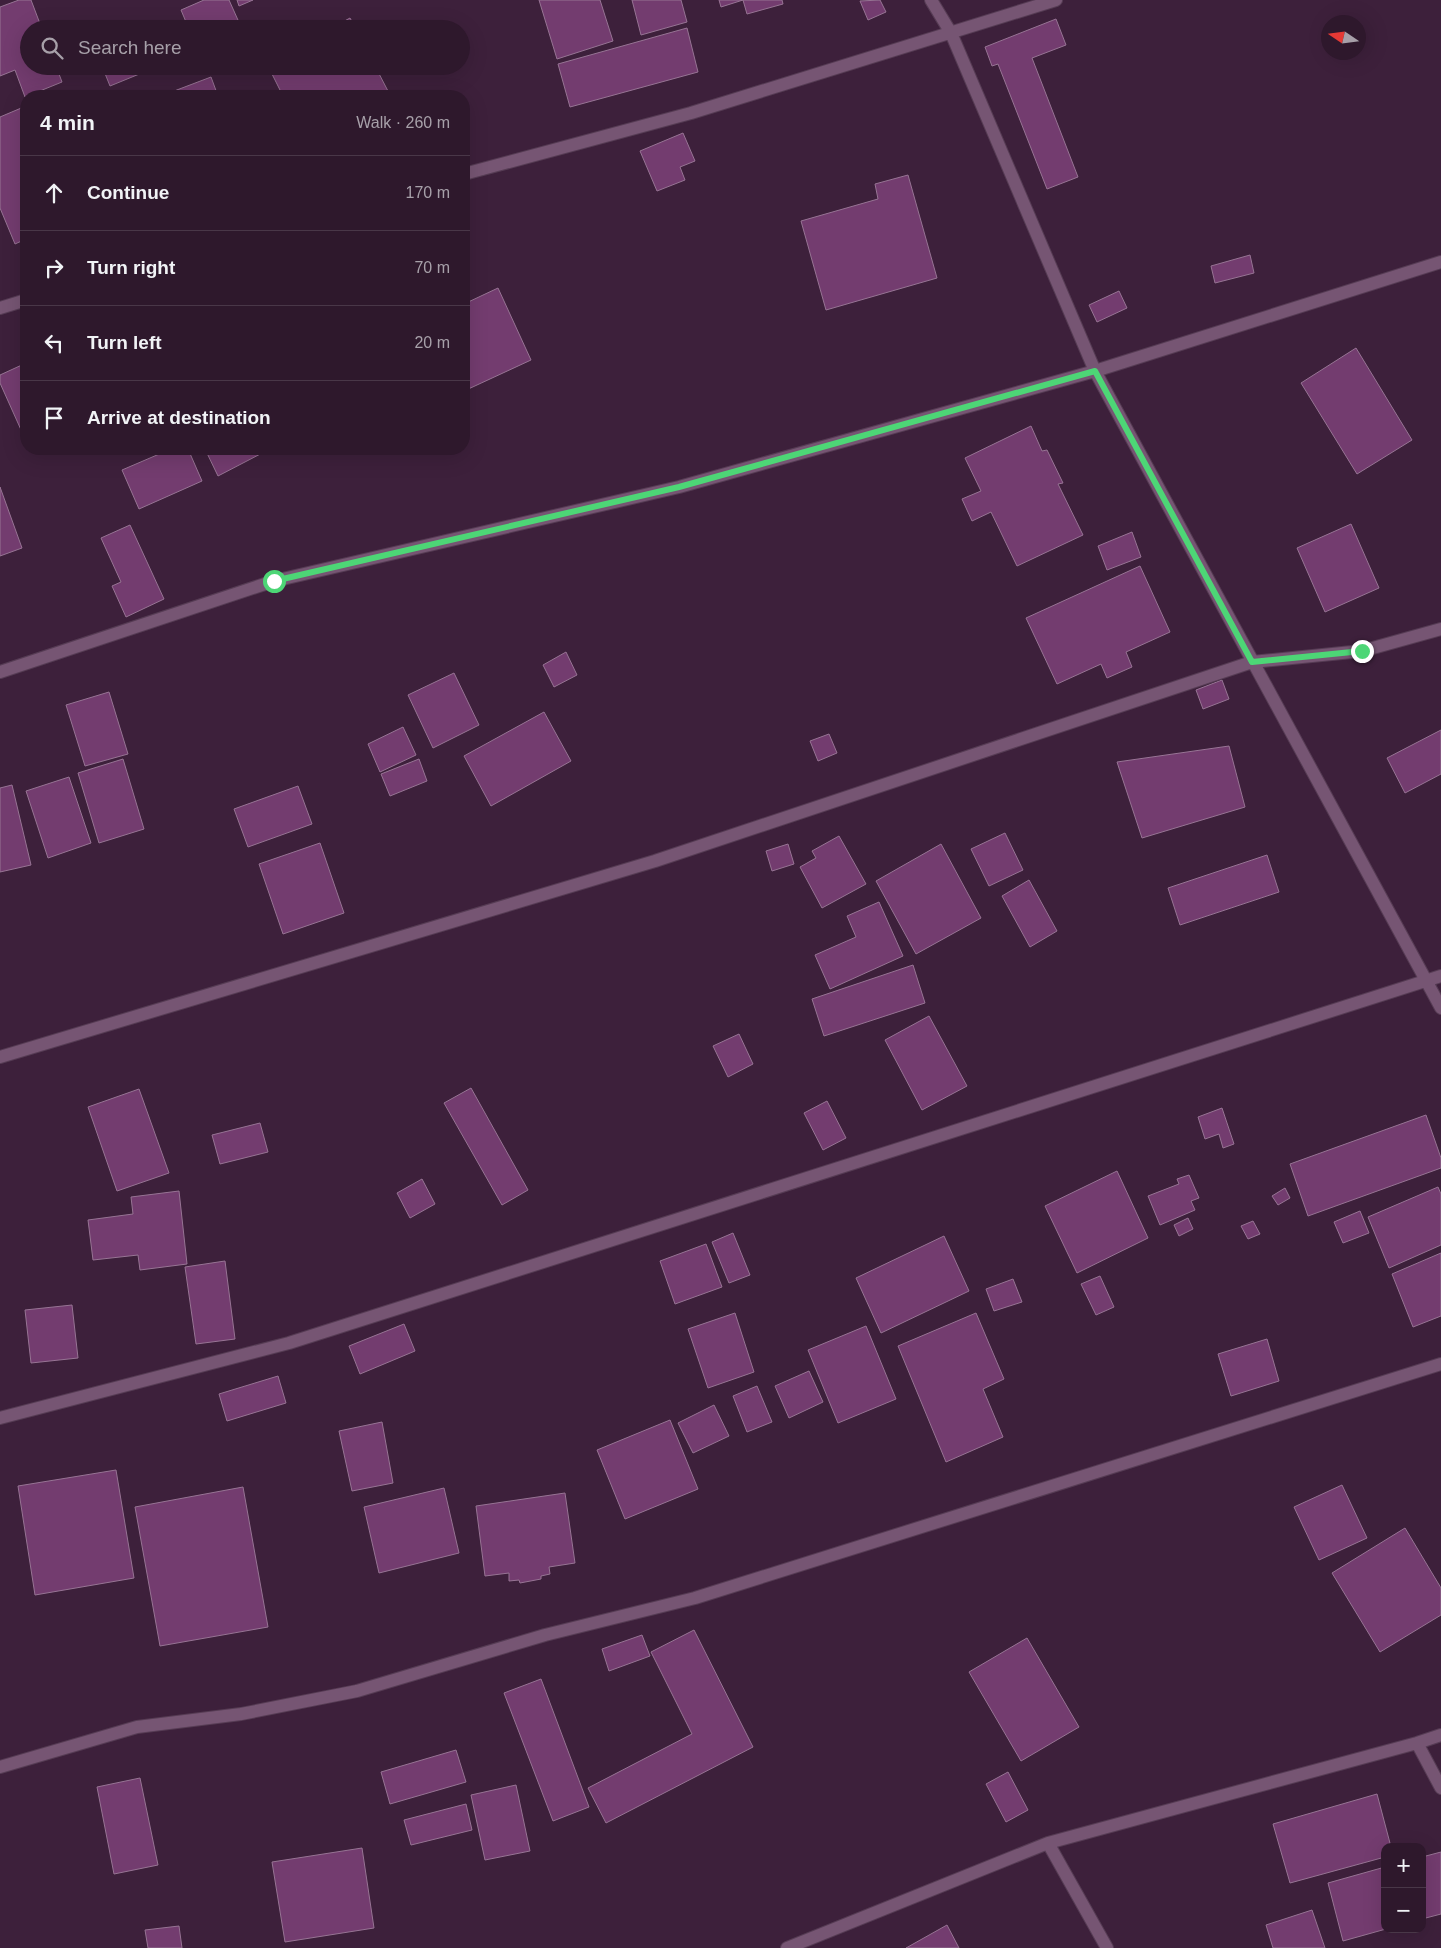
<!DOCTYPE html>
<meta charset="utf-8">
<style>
body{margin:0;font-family:Arial,sans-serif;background:#362134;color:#f1f3f6}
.controls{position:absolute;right:15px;bottom:15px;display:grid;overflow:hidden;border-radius:10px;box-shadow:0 5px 20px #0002}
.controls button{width:45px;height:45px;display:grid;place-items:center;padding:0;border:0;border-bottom:1px solid #493748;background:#2e182c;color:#f1f3f6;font:25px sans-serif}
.compass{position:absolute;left:1321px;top:15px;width:45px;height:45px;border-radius:50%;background:#2e182c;box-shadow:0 5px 20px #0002;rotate:283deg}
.stop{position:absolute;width:15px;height:15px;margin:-11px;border:4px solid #4dd676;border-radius:50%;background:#fff}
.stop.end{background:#4dd676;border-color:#fff;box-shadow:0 1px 5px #0008}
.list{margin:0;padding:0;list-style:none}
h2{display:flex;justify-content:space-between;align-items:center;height:65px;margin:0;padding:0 20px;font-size:21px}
h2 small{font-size:16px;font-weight:400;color:#a7a0a9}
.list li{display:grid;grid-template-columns:32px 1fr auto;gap:15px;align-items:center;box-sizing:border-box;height:75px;padding:0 20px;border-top:1px solid #493748}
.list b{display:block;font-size:19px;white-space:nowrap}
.list em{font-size:16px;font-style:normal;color:#a7a0a9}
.icon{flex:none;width:28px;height:28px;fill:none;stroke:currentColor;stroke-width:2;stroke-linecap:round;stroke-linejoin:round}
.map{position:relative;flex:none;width:1441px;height:1948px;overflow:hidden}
.search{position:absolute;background:#2e182c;box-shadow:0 5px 20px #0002;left:20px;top:20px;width:450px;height:55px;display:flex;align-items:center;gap:12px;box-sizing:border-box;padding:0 18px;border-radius:28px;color:#a7a0a9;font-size:19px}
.panel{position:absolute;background:#2e182c;box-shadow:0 5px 20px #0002;left:20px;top:90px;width:450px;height:365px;border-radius:20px}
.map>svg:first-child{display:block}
</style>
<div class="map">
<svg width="1441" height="1948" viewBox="0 0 1441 1948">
<rect width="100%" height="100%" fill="#3d203b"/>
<path fill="#733c6f" stroke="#977494" d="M19,0H31L42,29H29V66H56L62,82L25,97L15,70L0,76V7Z
M204,0H229L242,29H189L181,10Z
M237,0H253L239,6Z
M539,0H600L613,41L557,59Z
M632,0H681L687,22L641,35Z
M719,0H782L783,4L747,14L743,0L721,7Z
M880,0L886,12L868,20L860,1Z
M350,18L356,29H330Z
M1056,19L1066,45L1032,58L1078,177L1047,189L998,64L992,66L985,47Z
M687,28L698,72L570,107L558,64Z
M102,66H153L154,68L110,86Z
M268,66H375L389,93L382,96H283Z
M211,77L218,96H161Z
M26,106V239L15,244L0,208V117Z
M683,133L695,161L680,167L685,180L657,191L640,151Z
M908,175L937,278L826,310L801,221L878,199L875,184Z
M1250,255L1254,273L1215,283L1211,266Z
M498,288L531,360L464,391V304Z
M1119,291L1127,308L1097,322L1089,305Z
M1356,348L1412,440L1357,474L1301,383Z
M24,364L26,369V441L0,383V375Z
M1031,426L1042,451L1047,450L1063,483L1058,484L1083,535L1017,566L991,512L972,521L962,499L981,491L965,458Z
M171,449H188L202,481L139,509L122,470Z
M205,449H267L268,450L218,476Z
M0,487L22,548L0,556Z
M1351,524L1379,588L1325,612L1297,548Z
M130,525L164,599L126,617L112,586L121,582L101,538Z
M1132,532L1141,557L1107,570L1098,546Z
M1140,566L1170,632L1126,652L1132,667L1107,678L1101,664L1057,684L1026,618Z
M566,652L577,675L554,687L543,665Z
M454,673L479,725L433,748L408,695Z
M1222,680L1229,699L1203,709L1196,690Z
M109,692L128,754L85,766L66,705Z
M544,712L571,761L491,806L464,756Z
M403,727L416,755L380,772L368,744Z
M1441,730V774L1405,793L1387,758Z
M829,734L837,753L818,761L810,741Z
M1229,746L1245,807L1142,838L1117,762Z
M123,759L144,829L99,843L78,773Z
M419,759L427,781L390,796L381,774Z
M69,777L91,843L48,858L26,791Z
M12,785L31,865L0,872V788Z
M298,786L312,824L248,847L234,809Z
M1005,833L1023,870L989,886L971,849Z
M839,836L866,884L822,908L800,867L816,858L812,851Z
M320,843L344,913L283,934L259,864Z
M788,844L794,864L772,871L766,851Z
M941,844L981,918L916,954L876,881Z
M1267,855L1279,892L1180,925L1168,888Z
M1029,880L1057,931L1030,947L1002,896Z
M879,902L903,956L830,989L815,955L856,937L847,916Z
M913,965L925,1003L824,1036L812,999Z
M929,1016L967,1086L922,1110L885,1040Z
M739,1034L753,1064L728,1077L713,1046Z
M471,1088L528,1190L502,1205L444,1103Z
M139,1089L169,1173L117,1191L88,1107Z
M827,1101L846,1138L823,1150L804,1113Z
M1222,1108L1234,1144L1223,1148L1219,1134L1205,1139L1198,1117Z
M1426,1115L1441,1158V1168L1308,1216L1290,1164Z
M260,1123L268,1152L220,1164L212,1135Z
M1117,1171L1148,1238L1077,1273L1045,1206Z
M1189,1175L1199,1198L1191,1201L1195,1210L1160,1225L1148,1196L1179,1184L1177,1179Z
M422,1179L435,1204L410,1218L397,1193Z
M1438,1187L1441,1194V1245L1389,1268L1368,1217Z
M1285,1188L1290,1198L1278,1205L1272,1196Z
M179,1191L187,1264L140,1270L138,1255L93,1260L88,1220L133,1214L131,1197Z
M1360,1211L1369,1233L1343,1243L1334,1222Z
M1188,1218L1193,1229L1179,1236L1174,1225Z
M1253,1221L1260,1234L1248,1239L1241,1226Z
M733,1233L750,1275L729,1283L712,1242Z
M944,1236L969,1291L881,1333L856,1278Z
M706,1244L722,1287L675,1304L660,1261Z
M1441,1253V1316L1413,1327L1392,1274Z
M225,1261L235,1339L196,1344L185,1267Z
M1100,1276L1114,1307L1096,1315L1081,1284Z
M1013,1279L1022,1302L994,1311L986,1289Z
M72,1305L78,1358L31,1363L25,1310Z
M735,1313L754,1372L708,1388L688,1329Z
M976,1313L1004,1379L983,1389L1003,1437L946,1462L898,1346Z
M404,1324L415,1351L360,1374L349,1346Z
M866,1326L896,1399L838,1423L808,1350Z
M1267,1339L1279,1381L1231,1396L1218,1354Z
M809,1371L823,1402L789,1418L775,1386Z
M278,1376L286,1403L227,1421L219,1394Z
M757,1386L772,1422L747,1432L733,1396Z
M714,1405L729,1436L693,1453L678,1423Z
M670,1420L698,1489L625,1519L597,1450Z
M382,1422L393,1483L352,1491L339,1431Z
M116,1470L134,1578L35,1595L18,1486Z
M1342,1485L1367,1538L1319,1560L1294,1507Z
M243,1487L268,1627L160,1646L135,1507Z
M444,1488L459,1553L379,1573L364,1507Z
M565,1493L575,1563L549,1567L550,1574L541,1576V1579L520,1583L519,1580L509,1581V1573L485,1576L476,1506Z
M1405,1528L1441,1588V1615L1380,1652L1332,1573Z
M694,1630L753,1747L606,1823L588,1788L692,1734L651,1652Z
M642,1635L650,1656L609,1671L602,1649Z
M1027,1638L1079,1727L1021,1761L969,1672Z
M541,1679L589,1807L553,1821L504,1693Z
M456,1750L466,1782L390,1804L381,1772Z
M1008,1772L1028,1810L1006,1822L986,1784Z
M140,1778L158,1865L114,1874L97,1787Z
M516,1785L530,1851L485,1860L471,1795Z
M1377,1794L1391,1847H1385V1857L1290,1883L1273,1824Z
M466,1804L472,1830L411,1845L404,1820Z
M362,1848L374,1928L285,1942L272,1862Z
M1441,1852V1914L1422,1919V1857Z
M1385,1867L1386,1929L1343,1941L1328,1883Z
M1312,1910L1325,1948H1273L1266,1925Z
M947,1925L959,1948H906Z
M179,1926L182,1948H148L145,1930Z"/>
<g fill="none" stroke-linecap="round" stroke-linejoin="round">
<g stroke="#563c54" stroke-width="14">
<path id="minor" d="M931,0L951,33L1095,371L1441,1008
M464,174L691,113L1056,0
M0,308L26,300
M0,672L274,581L679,487L1095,371L1441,262
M0,1057L655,861L1252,662L1362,651L1441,629
M0,1418L289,1343L1441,976
M1417,1743L1441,1788
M0,1767L137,1727L241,1714L357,1691L545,1635L695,1598L1441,1364
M1048,1843L1107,1948
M787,1948L1048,1843L1417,1743L1441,1735"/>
</g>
<use href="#minor" stroke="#765573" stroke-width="12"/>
</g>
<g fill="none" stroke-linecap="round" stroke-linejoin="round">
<path stroke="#4dd676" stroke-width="6" d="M274,581L679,487L1095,371L1252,662L1362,651"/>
</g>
</svg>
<div class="controls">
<button>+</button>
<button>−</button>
</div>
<svg class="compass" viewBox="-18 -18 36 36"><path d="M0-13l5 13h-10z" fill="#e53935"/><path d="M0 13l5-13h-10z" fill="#a7a0a9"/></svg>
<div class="stop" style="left:274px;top:581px"></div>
<div class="stop end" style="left:1362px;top:651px"></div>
<div class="search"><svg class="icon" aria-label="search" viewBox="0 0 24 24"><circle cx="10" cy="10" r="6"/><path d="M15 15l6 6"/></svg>Search here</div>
<section class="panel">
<h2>4 min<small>Walk · 260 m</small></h2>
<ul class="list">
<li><svg class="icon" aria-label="ahead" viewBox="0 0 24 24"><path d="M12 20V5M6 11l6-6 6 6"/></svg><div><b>Continue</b></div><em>170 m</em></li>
<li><svg class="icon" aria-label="right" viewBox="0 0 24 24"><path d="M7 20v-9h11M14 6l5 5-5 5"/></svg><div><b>Turn right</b></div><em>70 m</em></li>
<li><svg class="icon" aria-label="left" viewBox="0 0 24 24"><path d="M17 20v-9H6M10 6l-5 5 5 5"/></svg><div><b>Turn left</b></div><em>20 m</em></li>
<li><svg class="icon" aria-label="arrive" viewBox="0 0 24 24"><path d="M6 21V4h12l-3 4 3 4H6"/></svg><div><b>Arrive at destination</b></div></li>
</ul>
</section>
</div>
